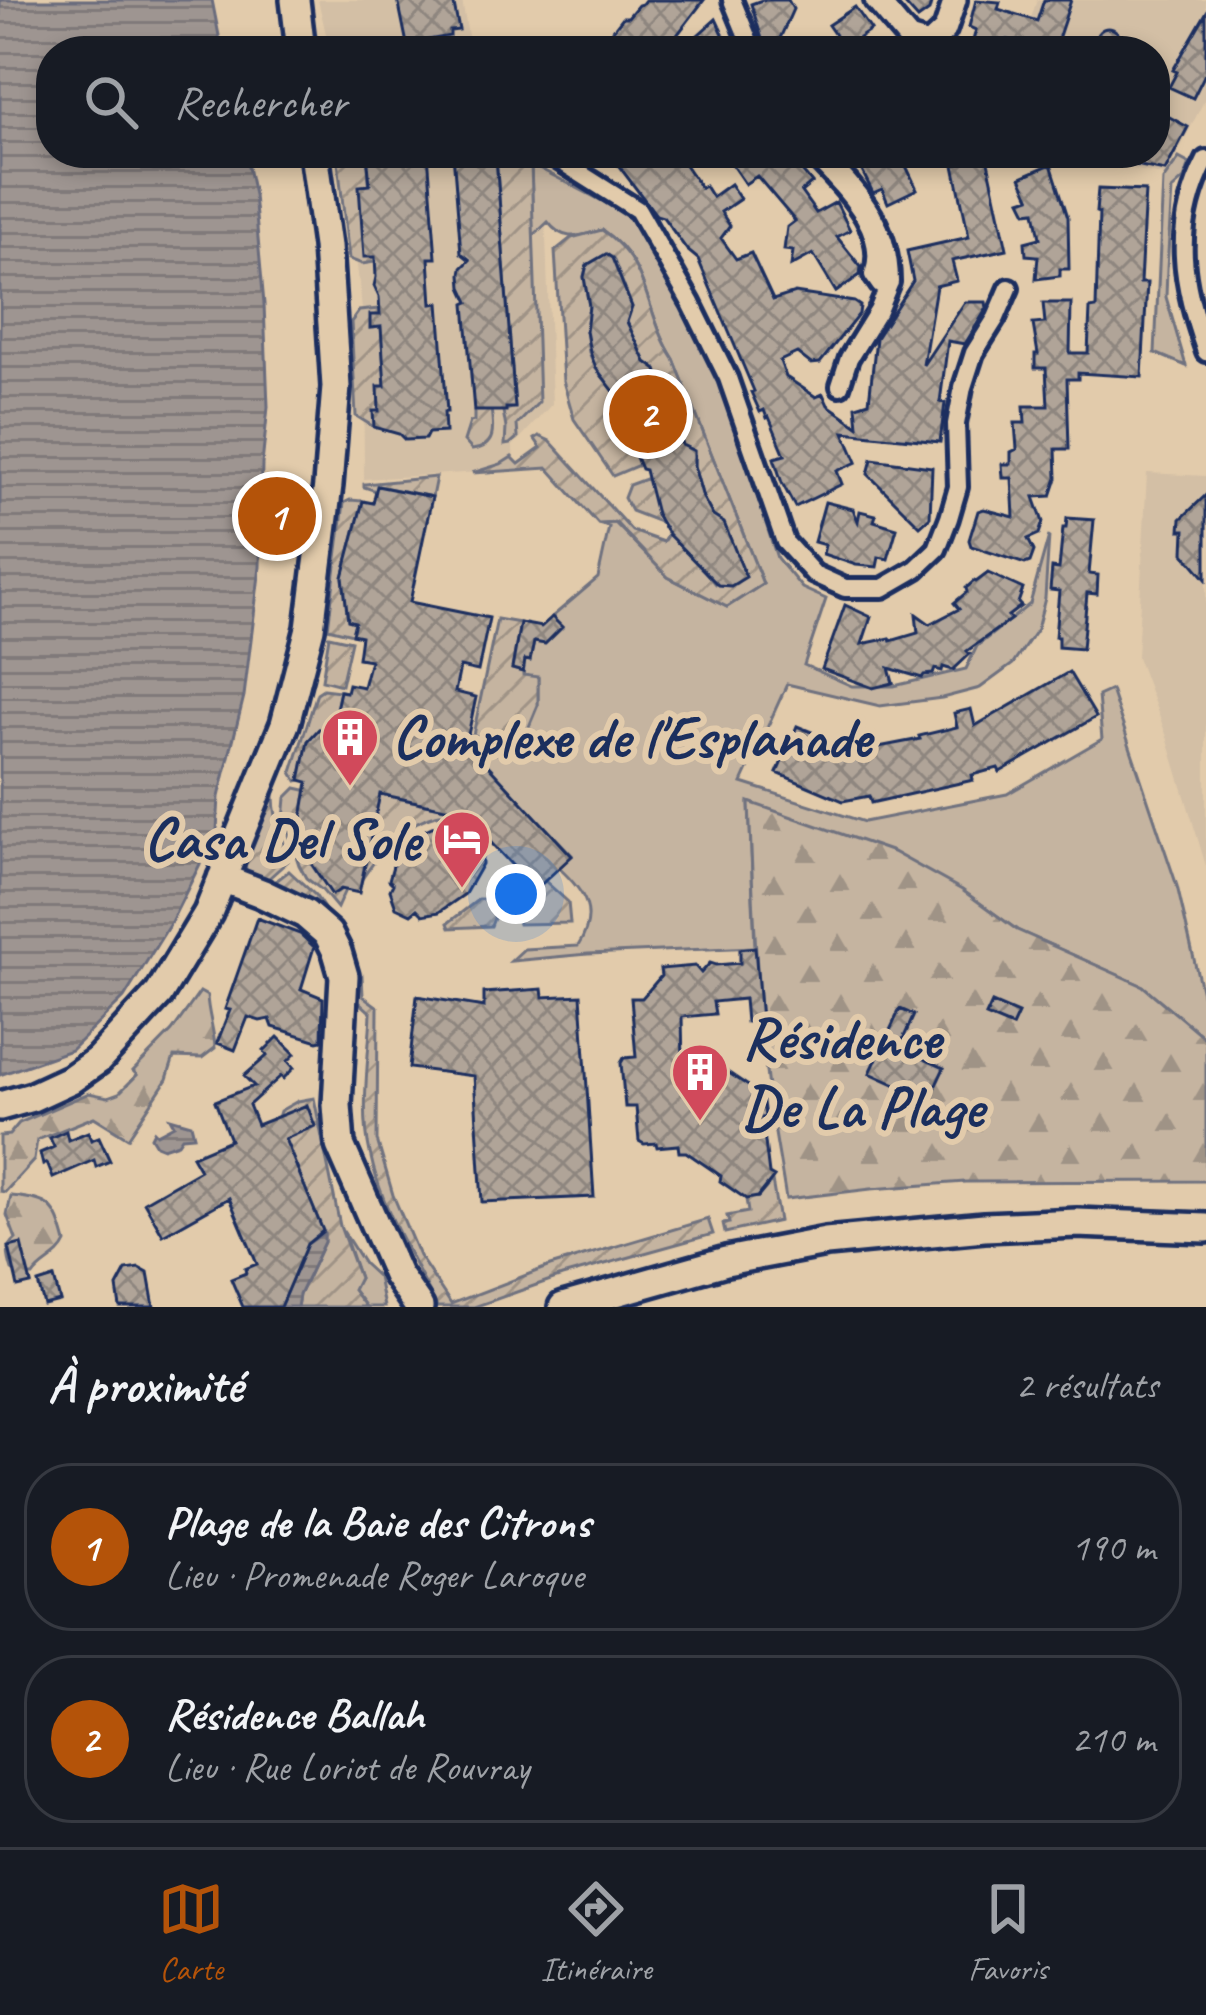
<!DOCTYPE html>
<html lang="fr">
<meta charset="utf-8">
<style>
body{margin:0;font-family:Caveat,sans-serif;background:#242831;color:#f1f3f6}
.you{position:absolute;left:516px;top:894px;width:42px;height:42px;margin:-30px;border:9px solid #fff;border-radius:50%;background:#1a73e8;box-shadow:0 0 0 18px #1a73e833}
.badge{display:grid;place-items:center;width:78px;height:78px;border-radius:50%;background:#b45309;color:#fff;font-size:39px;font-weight:700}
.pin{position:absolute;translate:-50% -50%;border:6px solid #fff;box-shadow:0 3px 12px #0006}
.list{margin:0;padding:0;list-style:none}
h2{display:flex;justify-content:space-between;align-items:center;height:156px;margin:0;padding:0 48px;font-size:51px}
h2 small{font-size:39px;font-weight:400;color:#9ea1a6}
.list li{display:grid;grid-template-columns:78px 1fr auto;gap:36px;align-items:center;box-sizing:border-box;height:168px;margin:0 24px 24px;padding:0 24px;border:3px solid #363941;border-radius:48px}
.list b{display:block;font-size:45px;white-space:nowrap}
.list p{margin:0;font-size:39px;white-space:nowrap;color:#9ea1a6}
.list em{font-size:39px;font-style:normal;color:#9ea1a6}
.icon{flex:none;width:66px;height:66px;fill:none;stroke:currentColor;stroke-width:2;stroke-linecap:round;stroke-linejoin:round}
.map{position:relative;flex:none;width:1206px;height:1307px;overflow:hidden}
.search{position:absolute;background:#171b24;box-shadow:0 6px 18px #0003;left:36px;right:36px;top:36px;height:132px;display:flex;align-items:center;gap:30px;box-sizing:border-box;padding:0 42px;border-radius:48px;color:#9ea1a6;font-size:45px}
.sheet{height:540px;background:#171b24}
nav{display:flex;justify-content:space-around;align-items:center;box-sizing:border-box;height:168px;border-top:3px solid #363941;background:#171b24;font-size:33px;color:#9ea1a6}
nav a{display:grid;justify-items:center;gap:6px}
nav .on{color:#b45309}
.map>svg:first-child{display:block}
</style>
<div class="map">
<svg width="1206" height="1307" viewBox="0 0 1206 1307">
<defs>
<pattern id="forest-firs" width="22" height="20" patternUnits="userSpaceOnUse" patternTransform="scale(3)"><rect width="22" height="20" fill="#c5b4a0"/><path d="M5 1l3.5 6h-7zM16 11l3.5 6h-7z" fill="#9f9386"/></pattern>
<pattern id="garden-furrows" width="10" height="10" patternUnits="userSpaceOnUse" patternTransform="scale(3)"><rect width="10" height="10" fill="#c5b4a0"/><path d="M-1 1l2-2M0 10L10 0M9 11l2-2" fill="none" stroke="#9f9386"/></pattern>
<pattern id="water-rules" width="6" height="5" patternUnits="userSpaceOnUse" patternTransform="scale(3)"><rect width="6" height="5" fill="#9e9591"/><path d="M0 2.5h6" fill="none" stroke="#807a7a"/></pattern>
<pattern id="building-cross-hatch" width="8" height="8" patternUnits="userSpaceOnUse" patternTransform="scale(3)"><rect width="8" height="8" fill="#b0a498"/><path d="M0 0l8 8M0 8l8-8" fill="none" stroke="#8e867f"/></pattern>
</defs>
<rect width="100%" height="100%" fill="#e2cbab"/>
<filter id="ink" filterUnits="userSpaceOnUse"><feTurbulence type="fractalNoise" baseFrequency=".00833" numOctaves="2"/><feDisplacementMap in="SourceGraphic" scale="24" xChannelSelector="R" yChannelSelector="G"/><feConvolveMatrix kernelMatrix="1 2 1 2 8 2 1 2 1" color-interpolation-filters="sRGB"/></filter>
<g filter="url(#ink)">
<path fill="#d3bfa5" d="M318,0H462L469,42L451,48L450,51H330Z
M1037,0H1206V97L1166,176L1058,153H1155V51H1020Z
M344,153H543L552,404L513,446L514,470L364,479L363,318Z
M1147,473L1206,476V866L1167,737L1137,657Z"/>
<path fill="#c5b4a0" stroke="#70727f" stroke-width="3" d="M1179,158L1190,164L1184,179L1172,190L1167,269L1166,297L1186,366L1155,353L1163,180Z
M531,164L625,213L649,240L720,380L777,558L802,588L826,599L804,665L852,686H894L966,669L977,646L1030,604L1049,536L1045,598L1037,629L1013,664L980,688L942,698L880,706L787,684L742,783L864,822L1007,794L1102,739L1098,696L1111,690L1177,886L1206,1011V1039L1143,986L1017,930L962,890L749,804L755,947L588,954L511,961L524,949L578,946C599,913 585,892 559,868L572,855L483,761L485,751L538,705V678L523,675L525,660H530L534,642L545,644L562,628L552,617L598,578L609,527L598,524L615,523L668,577L727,607L763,584L674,359C644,313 651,264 602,230C579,236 564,243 548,222L533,236Z
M343,1231L364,1264L378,1277L384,1307H366L352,1289L359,1278Z"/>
<path fill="url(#forest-firs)" stroke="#70727f" stroke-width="3" d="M749,802L893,852L962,890L1017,930L1143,986L1206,1039V1181L965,1182L871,1189L786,1199C780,1160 772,1120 767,1080C756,988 753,895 749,802Z
M200,992L207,996C208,1015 214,1029 215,1048L202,1058L174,1057L167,1079L128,1138L94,1117L37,1140L34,1160L5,1192L0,1191V1136L9,1135L19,1123L89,1093L108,1097L119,1093L137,1075L133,1071L172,1031Z
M11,1196C51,1200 56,1205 66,1243C59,1259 42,1262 33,1276H22L12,1270C8,1257 5,1248 16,1239L7,1215Z"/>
<path fill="url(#garden-furrows)" stroke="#70727f" stroke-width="3" d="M337,153H367L375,262L362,264L349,259Z
M480,153H510L531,164L539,402L517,425L518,437L510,444L505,445L506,428L503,411L515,407L496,158Z
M602,230C651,264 644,313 674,359L763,584L727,607L668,577L616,523L598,524L548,468L472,473L501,464L512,457L519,464L541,448L535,439L539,436L550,441L632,531L663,542L668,534L695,559L715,584L731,586L745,577L724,523L713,516L703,498L694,466V451L682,445L657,370L646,362L625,319L632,307L613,258L606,254L587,265L584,276L589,306L586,331L589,352L596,369L617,394L639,465L613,476L574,419L563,381L555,251L571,238Z
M380,309L388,431L374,427L356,416L351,322L359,311Z
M491,409C494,430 496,447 472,450L464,441L470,422L474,421V411Z
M436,477L432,497L378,486L376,491L364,487V484Z
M648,478L662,523L631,511L624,498L629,485Z
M350,500L363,501L343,577L348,620L355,622L352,634L328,628L344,503Z
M497,619L520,623L512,669L523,672V675L538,677V705L528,729L510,727L506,755L488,739L473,735Z
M329,636L351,641L341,685L322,680Z
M323,689L340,691L331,732L319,729L308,741L300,780L297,781L292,772L317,693Z
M296,788L318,793L305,799L302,818L296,817L308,835L312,854H317L309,861L332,894L343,887L345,890L337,908L322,890L306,878L299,865L284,819L286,798Z
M381,789L388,796L461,811C411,814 389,839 362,879Z
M270,795L274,796C274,823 284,836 288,861L260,886L248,879C238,850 258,822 270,795Z
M289,871L315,895L333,922L318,915L321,907L294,892L289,899L268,887Z
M525,880L535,890L545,881L568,902L570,923L518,924C511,904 508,895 525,880Z
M479,899C489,898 493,904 496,913L491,926L450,928L448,923Z
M362,976L363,996L378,1007L377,1140L393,1195L419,1256L451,1304L550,1266L708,1219L713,1234L562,1276L474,1307H437C412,1257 381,1208 370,1153C360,1109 369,1058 371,1013L357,1000V979Z
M314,1098L340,1226L359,1278L353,1290L366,1307H297L299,1295L324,1242V1233L277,1121L280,1111L298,1101Z
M772,1181L779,1221L725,1233L723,1224L729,1223L727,1216L748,1212L746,1199L758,1197Z"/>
<path fill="url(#water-rules)" stroke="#6a6c7d" stroke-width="3" d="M0,0H212L222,51H51V153H245L254,195L264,304L268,407L262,464L260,567L244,696L219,797L217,830L171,922L124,998L71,1050L0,1075Z
M170,1118L191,1124L194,1136L182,1137L178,1143L163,1148L156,1145L151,1137L154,1131L157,1134L174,1125Z
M324,1233V1242L299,1295L297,1307H280L307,1244Z"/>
<path fill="url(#building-cross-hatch)" stroke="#1b2f5e" stroke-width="3" d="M398,0H453L459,30L450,31V36L407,44Z
M645,0H704L665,51H625L614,42L613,30L623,17H628L638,5L642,4Z
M762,0H788L793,9L777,45L762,39L751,4Z
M901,0H932L929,11L918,19Z
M976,0L1000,2L998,9L1037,21L1044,0H1071L1054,51H1039L1008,40L1005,51H970L976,30L969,27Z
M855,7L871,30L859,38L868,51H846L828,25Z
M1206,13V72L1193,98L1169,87L1177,72L1173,70Z
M716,19L731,51H680Z
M1096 40a12 12 0 1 1 24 0a12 12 0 1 1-24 0Z
M1164,114L1188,127L1165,171L1106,159V153H1155V132Z
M367,153H428L436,258H429L432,304L439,303L447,412H444L445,432L428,433L425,439L405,440L399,434L374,427L373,411H379L378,386H385L381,327L370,328V315H380L379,297L374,286L376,277L375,257H364L359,186L370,185Z
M453,153H479L496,158L515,408H506V411H474L465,304L469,302L462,287L461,274L462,268L470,260L461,253Z
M609,153H677L701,188L705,186L712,197L730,184L740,199L721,212L730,226L721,238L736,259L751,253L773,300L795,293L854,302L860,306L859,314L820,363L811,364L797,353L780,361L786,377L816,397L823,394L828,405L858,426L856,406L869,402L876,338L913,281L907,251L969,237L954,165L987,157L1007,249L952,261L957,281L936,286L923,365L965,302H986L987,308L965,344L948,341L940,402L945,403L940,442L844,432L857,462L837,471L842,484L795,507L782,483L774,458L785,455L769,417L767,418L764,410L760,412L751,392L754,391L698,259L687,250L663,217L656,215Z
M736,153H787L812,183L801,192L816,213L836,202L850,230L837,237L861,267L860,275L836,292L813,254L791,266L793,251L784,250L787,227L795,221L757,176L745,184L732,165L740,159Z
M853,153H900L917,189L888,203L882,189L873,193Z
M1051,164L1068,217L1069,269H1060V276L1036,279L1038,256L1026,255L1025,242L1040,238L1035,211L1027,212L1021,200L1030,197L1021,177Z
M1098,189L1145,191L1140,283H1147L1142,377L1078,373V379H1067L1069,449H1056L1057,478L1051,496L1034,497L1043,522L1039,534L1028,539L1034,551L1030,562L1025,564L971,546L969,540L978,511L984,509L1014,517L1012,478H1003L1002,464H1011V452L1017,449L1015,423H1025L1024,406H1048L1046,368H1035V354H1038L1033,324L1045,323L1043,303H1071L1070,353H1088L1090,309L1096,308L1099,213L1096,212Z
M606,254L612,258L632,307L627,322L646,362L657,370L682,445L694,451V466L703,498L713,516L724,523L746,577L731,586L718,585L668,534L656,514L645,470L641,469L633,450L636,448L624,424L628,423L616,394L596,368L590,352L586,331L589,306L584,277L587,265Z
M872,459L932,467L930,517L920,526L868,474Z
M377,486L432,497L410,602L489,618L478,671L460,667L455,692L476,697L468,735L508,742L506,755L472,748L572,856L535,890L481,832L482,864L465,894L439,912L423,915L417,909L411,914L396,907L390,890L393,884L389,880L394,862L405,846L419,833L464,812L380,794L359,893L341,889L332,895L309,860L313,857L308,835L293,832L296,817L302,818L308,782L300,780L308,741L319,729L331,732L340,691L346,692L348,684L363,687L370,660L358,658L361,636L352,634L355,622L348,620L343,577L363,501L373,503Z
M1206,495V579L1184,553L1185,530H1180L1181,519Z
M825,502L853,509L858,521L860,511L876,515L874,521L897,528L888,559L879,557L877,567L856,565L823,554L825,545L814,542Z
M1067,518L1094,520L1089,574L1098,575L1097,594L1087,593L1082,649L1058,647V637H1055L1059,591L1050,590L1052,568L1059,569L1063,528H1066Z
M988,573L1023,589L1018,603L1021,606L1008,616L1011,619L967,651L970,654L953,670L943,667L942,671L935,669L933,674L924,675L922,678L889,668L893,683L873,688L822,669L845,605L871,617L862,644L890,638L891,641L918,633L916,614L930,624L959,609L954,603L967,592L966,588L974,581L976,582Z
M552,617L562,627L545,644L534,642L530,661L525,660L523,672L512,669L520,623L541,627Z
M1069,672L1096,717L1000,772L998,768L972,775L973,780L871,803L869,796L843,801L777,773L797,726L858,751L920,739L919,736L957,727L954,713L971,709L975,726Z
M257,918L300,934L314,947L301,989L323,998L322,1040L318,1041L273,1027L270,1019L260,1021L248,1017L235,1050L217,1043L230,1010L225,1009Z
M755,947L761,1021L746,1022L744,999L713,1002L715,1014L682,1017L683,1063L711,1061L762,1095L765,1117L762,1118L769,1174L774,1177L758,1197L746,1199L720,1181L721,1176L686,1152H679L678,1145L657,1147L656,1143L644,1144L639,1141L636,1107H625L621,1063L624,1058L636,1057L631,998H642L661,976L660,969L695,966L701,973L710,963L716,965L740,963V949Z
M542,989L543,997L581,995L594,1197L482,1202L474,1076L409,1068L417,996L484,1007V993Z
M992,1003L1018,1014L1012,1027L986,1016Z
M900,1009L914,1015L899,1048L944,1068L929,1100L870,1073Z
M278,1037L295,1054L288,1061L294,1068L283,1079L281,1076L249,1105L257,1125L307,1105L315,1126L285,1139L323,1231L307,1244L280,1307H243L231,1279L246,1273L245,1269L257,1264L229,1198L163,1235L144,1202L200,1170L192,1156L230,1140L215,1101L254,1086L244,1076L267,1056L264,1051Z
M66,1131L68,1140L88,1132L91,1140L99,1137L110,1161L96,1167L94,1160L53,1178L47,1163L43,1165L40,1153L54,1147L50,1138Z
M21,1244L31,1284L18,1287L9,1247Z
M139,1268L148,1273L154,1307H120L117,1287L126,1270Z
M54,1278L60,1301L44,1305L38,1283Z"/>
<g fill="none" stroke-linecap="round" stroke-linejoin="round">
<g stroke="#1b2f5e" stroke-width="26">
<path id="minor" d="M732,0L753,51
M548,153L638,210L691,303L728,378L785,542L814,574L845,588H883L916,569L937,549L949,518L958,487L956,424L963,387L974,353L996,318L1009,288
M811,153C840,185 890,228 873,275L880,285L890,282C890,224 859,194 822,153
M1206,160C1171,228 1182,282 1206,352
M840,386L849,358L878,311L890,282"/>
</g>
<g stroke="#1b2f5e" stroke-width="30">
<path id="tertiary" d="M876,0L909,39L929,45L945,30L955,0"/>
</g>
<g stroke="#1b2f5e" stroke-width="36">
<path id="primary" d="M295,0L301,51
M222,878L261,893L305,914L328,934L337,952L344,976L337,1105L340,1145L397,1275L419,1307
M0,1106L32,1097L71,1079L98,1060L159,994L208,913L285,724L310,628L328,485L336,387L327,246L314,153
M563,1307L726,1261L826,1242L984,1227L1077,1223L1206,1228"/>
</g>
<use href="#minor" stroke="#e2cbab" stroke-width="16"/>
<use href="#tertiary" stroke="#e2cbab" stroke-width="21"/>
<use href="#primary" stroke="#e2cbab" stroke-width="27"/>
</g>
</g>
<defs>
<g id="building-pin" transform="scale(3)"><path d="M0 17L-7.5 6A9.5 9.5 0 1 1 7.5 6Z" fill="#d1495b" stroke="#e2cbab"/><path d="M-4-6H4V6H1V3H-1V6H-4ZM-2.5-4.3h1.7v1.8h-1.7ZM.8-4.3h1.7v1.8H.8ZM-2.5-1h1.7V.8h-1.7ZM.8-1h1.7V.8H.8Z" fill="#fff"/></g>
<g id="hotel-pin" transform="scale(3)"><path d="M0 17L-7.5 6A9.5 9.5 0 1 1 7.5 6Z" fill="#d1495b" stroke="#e2cbab"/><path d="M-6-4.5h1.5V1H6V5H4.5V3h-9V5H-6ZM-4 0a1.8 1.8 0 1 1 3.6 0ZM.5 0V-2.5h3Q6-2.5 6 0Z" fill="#fff"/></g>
</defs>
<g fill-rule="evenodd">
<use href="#building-pin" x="350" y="737"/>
<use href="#hotel-pin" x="462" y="839"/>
<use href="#building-pin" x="700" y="1072"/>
</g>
<g text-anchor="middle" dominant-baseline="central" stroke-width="12" stroke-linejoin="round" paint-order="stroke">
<g font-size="60" font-weight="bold" fill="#1b2f5e" stroke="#e2cbab" text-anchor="start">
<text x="392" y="737">Complexe de l'Esplanade</text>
<text x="420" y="839" text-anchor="end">Casa Del Sole</text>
<text x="742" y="1038">Résidence<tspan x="742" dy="69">De La Plage</tspan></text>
</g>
</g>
</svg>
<div class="you"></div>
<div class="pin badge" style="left:277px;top:516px">1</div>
<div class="pin badge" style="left:648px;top:414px">2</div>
<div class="search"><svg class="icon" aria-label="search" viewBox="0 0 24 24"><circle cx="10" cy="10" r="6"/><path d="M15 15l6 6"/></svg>Rechercher</div>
</div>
<section class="sheet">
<h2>À proximité<small>2 résultats</small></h2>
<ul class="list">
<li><span class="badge">1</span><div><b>Plage de la Baie des Citrons</b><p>Lieu · Promenade Roger Laroque</p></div><em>190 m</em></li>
<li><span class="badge">2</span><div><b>Résidence Ballah</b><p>Lieu · Rue Loriot de Rouvray</p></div><em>210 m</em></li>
</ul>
</section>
<nav>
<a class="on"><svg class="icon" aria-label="map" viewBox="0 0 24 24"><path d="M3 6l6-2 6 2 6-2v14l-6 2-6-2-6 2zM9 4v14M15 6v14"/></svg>Carte</a>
<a><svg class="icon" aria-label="directions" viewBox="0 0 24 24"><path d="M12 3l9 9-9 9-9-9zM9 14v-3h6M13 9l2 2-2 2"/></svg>Itinéraire</a>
<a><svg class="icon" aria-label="saved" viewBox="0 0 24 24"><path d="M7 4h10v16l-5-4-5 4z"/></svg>Favoris</a>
</nav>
